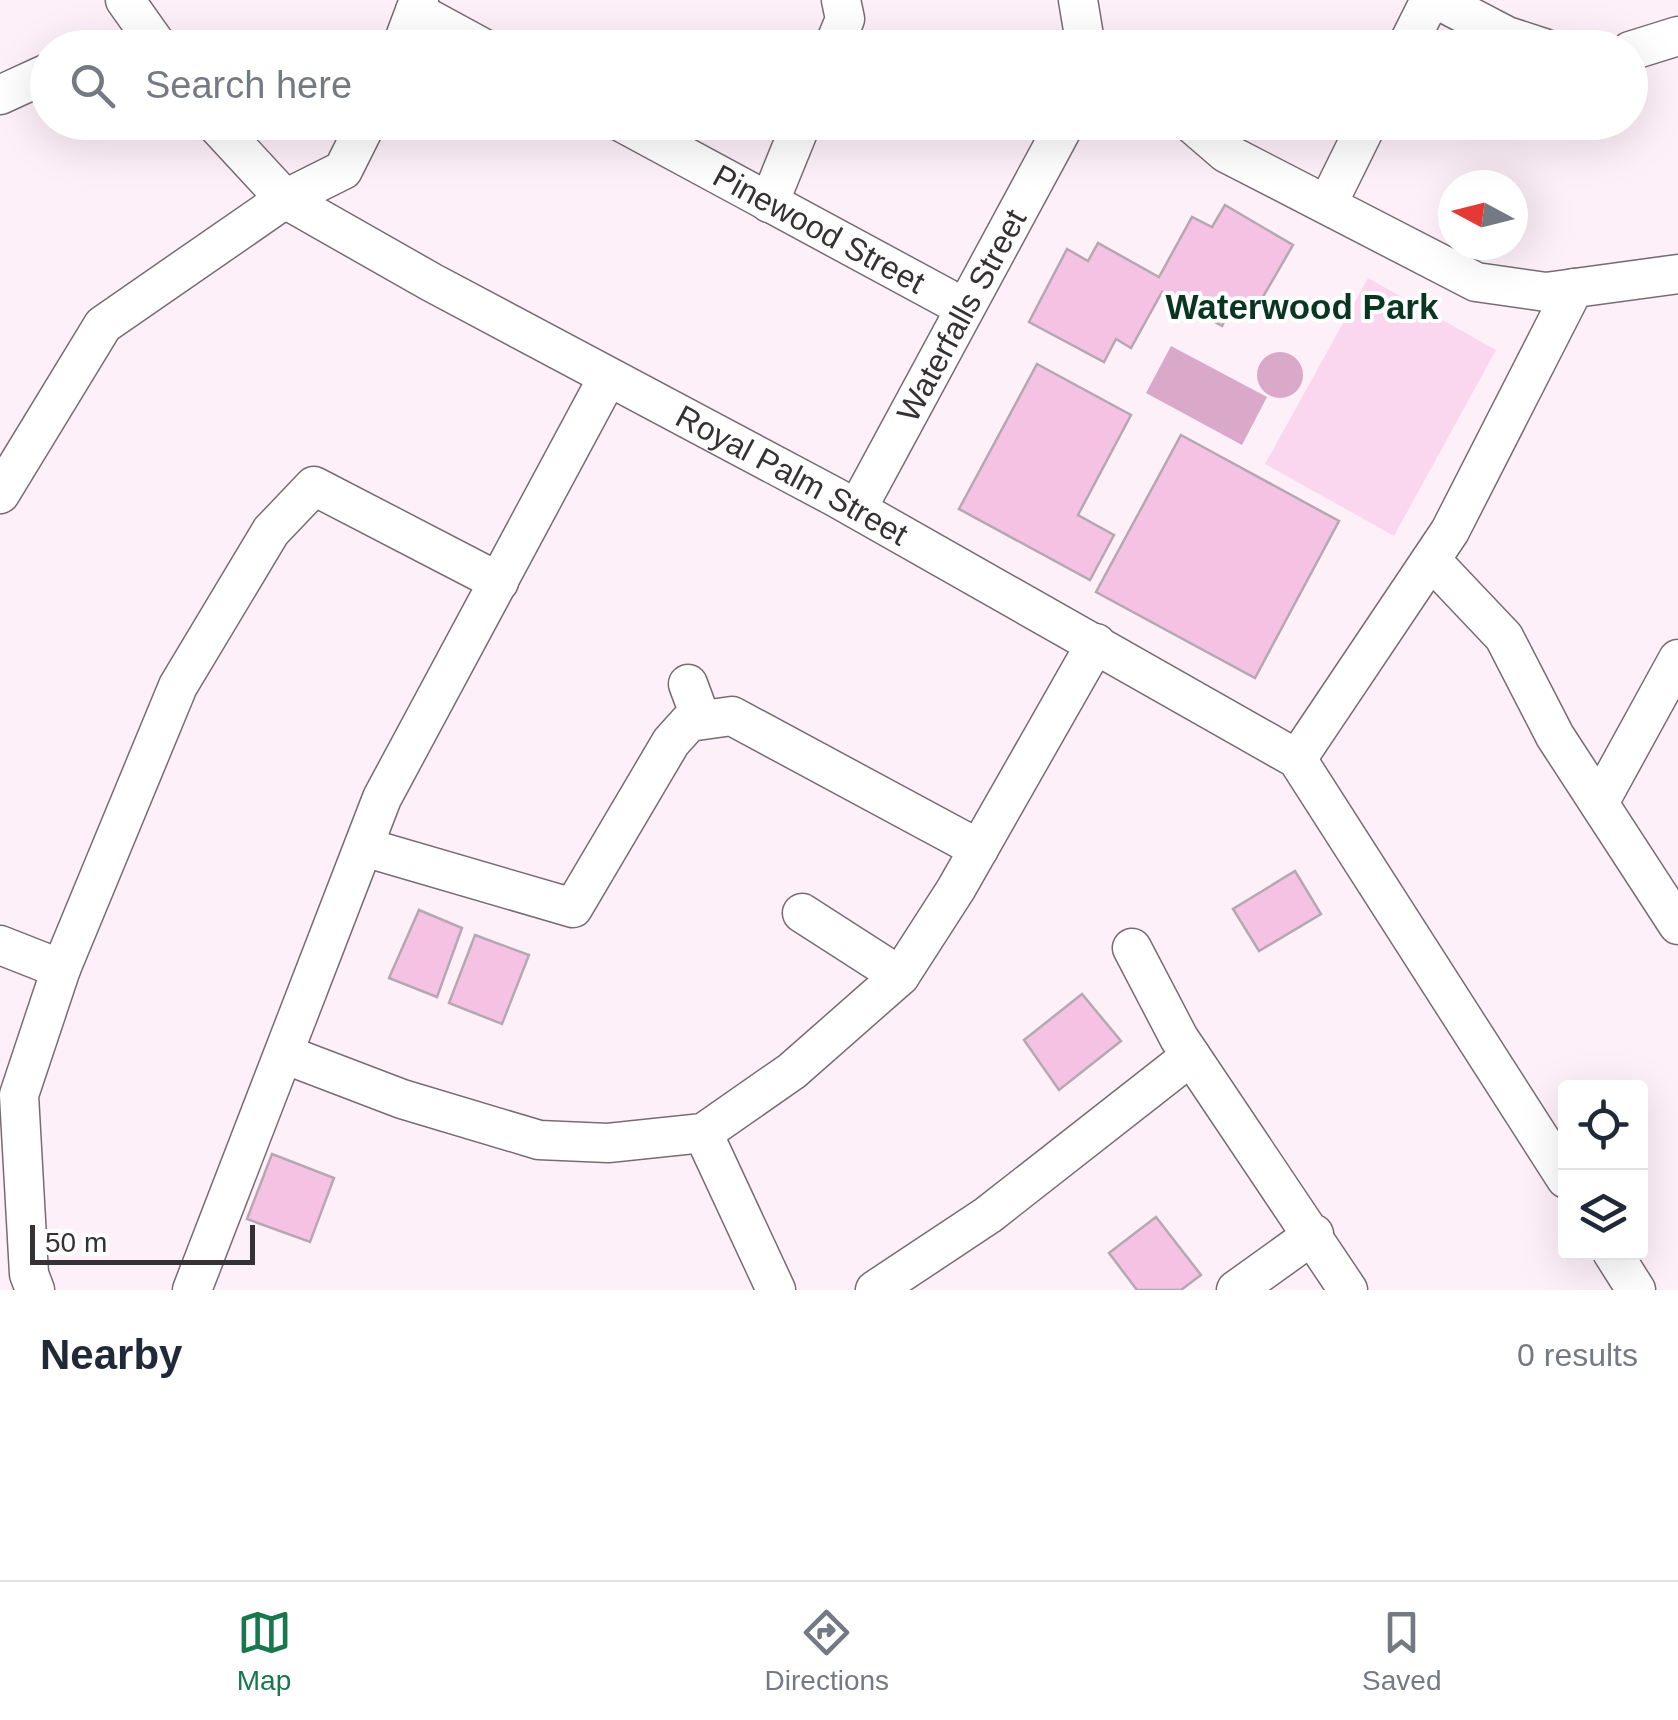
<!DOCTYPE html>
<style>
body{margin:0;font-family:Arial,sans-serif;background:#f6f6f7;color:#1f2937}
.controls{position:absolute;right:30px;bottom:30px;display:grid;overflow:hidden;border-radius:10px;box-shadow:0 10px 40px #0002}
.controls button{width:90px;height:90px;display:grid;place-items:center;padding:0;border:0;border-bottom:2px solid #e0e1e3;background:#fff;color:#1f2937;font:50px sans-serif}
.compass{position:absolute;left:1438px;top:170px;width:90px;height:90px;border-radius:50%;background:#fff;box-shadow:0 10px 40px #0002;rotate:277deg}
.scale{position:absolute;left:30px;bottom:25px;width:225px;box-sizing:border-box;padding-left:10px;border:5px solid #363134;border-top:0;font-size:28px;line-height:35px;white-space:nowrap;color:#363134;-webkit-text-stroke:8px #fff;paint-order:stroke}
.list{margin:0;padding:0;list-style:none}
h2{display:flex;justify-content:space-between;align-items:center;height:130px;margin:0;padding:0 40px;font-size:42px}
h2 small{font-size:32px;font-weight:400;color:#747a83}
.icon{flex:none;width:55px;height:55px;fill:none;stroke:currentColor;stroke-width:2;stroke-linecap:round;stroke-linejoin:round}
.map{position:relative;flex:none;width:1678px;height:1290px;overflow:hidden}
.search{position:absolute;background:#fff;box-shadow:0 10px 40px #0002;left:30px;right:30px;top:30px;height:110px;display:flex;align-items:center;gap:25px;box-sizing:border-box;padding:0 35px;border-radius:55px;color:#747a83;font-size:38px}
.sheet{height:290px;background:#fff}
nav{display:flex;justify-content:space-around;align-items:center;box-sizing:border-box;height:140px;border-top:2px solid #e0e1e3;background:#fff;font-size:28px;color:#747a83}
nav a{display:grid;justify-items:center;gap:5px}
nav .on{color:#18774d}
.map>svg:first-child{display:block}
</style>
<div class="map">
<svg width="1678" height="1290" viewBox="0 0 1678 1290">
<rect width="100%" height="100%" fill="#fef0f9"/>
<path fill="#fbd7ef" d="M1368,278L1496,350L1394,536L1265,464Z"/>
<path fill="#daa9ca" d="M1171,346L1267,397L1242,445L1146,393Z
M1257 375a23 23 0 1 1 46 0a23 23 0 1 1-46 0Z"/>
<path fill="#f5c2e4" stroke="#b5a8b0" stroke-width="2.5" d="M1225,205L1293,245L1249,321L1230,310L1222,326L1162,292L1131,348L1116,339L1104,362L1029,322L1067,249L1088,261L1098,243L1159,277L1192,217L1212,227Z
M1037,364L1131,415L1078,515L1114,535L1090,580L959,509Z
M1181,435L1339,521L1255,678L1096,592Z
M1295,871L1321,914L1259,951L1233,909Z
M419,910L462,928L437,997L389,978Z
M475,935L529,955L502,1024L449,1003Z
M1082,994L1121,1041L1059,1090L1024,1040Z
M272,1154L334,1178L310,1242L247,1219Z
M1156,1217L1201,1275L1181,1290H1137L1109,1253Z"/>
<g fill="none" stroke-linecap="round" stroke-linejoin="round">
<g stroke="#786c74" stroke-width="41">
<g id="minor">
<path d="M125,0L159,48"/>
<path d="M1078,0L1086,48"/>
<path d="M1438,0L1507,36L1544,48"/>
<path d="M415,11L483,48"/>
<path d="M401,48L419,0"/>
<path d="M833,48L845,19L841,0"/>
<path d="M1406,48L1430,0"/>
<path d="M1630,51L1678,36"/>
<path d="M0,95L48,73"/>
<path id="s1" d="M214,122L285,199L431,282L835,497L1297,759L1566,1179"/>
<path id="s2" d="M621,122L965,308"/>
<path d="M1190,122L1226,153L1476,282L1546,292L1678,274"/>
<path d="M769,203L802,122"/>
<path d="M1328,203L1368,122"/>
<path d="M0,494L103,325L285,199L343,170L367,122"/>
<path id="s3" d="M857,509L1066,122"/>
<path d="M1431,560L1504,637L1555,736L1678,925"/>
<path d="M688,684L701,719"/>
<path d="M1297,759L1450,531L1574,288"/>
<path d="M1599,803L1678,659"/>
<path d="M364,847L573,908L671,742L689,722L732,716L979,849"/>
<path d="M802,913L900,976"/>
<path d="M0,945L61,969"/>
<path d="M1132,948L1179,1038L1348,1290"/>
<path d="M284,1054L402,1099L539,1140L608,1143L703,1133L792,1071L900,976L956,889L1096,643"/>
<path d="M703,1133L776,1290"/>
<path d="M1612,1252L1636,1290"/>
<path d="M35,1290L29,1274L19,1095L61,969L178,686L271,531L314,486L499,582"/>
<path d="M192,1290L382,798L608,377"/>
<path d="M875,1290L988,1215L1191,1056"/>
<path d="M1236,1290L1314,1234"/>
</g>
</g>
<use href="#minor" stroke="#fff" stroke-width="38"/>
</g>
<g text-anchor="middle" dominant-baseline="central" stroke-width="8" stroke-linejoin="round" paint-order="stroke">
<g font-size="32" fill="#363134" stroke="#fff">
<text stroke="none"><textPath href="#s2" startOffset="225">Pinewood Street</textPath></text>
<text stroke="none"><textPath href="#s3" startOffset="220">Waterfalls Street</textPath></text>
<text stroke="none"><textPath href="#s1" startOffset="682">Royal Palm Street</textPath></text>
</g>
<g font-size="35" font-weight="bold" fill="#0a3621" stroke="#fff">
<text x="1302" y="306">Waterwood Park</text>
</g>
</g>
</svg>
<div class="controls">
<button><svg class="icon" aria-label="locate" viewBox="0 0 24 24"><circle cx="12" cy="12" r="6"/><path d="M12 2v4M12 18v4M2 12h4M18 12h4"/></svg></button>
<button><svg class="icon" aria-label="layers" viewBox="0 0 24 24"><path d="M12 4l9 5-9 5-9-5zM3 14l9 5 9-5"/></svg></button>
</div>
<svg class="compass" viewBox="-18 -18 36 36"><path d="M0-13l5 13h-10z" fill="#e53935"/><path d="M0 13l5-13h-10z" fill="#747a83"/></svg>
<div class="scale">50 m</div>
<div class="search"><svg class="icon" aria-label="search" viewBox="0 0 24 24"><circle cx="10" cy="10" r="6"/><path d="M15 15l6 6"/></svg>Search here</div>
</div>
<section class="sheet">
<h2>Nearby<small>0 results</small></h2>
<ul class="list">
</ul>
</section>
<nav>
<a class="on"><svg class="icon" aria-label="map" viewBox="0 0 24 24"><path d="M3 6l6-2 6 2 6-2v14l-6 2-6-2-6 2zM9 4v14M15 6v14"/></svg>Map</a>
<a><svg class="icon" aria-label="directions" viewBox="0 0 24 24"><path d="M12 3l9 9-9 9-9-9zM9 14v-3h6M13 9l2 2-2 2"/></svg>Directions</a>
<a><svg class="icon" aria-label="saved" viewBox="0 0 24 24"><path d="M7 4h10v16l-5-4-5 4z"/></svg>Saved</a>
</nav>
